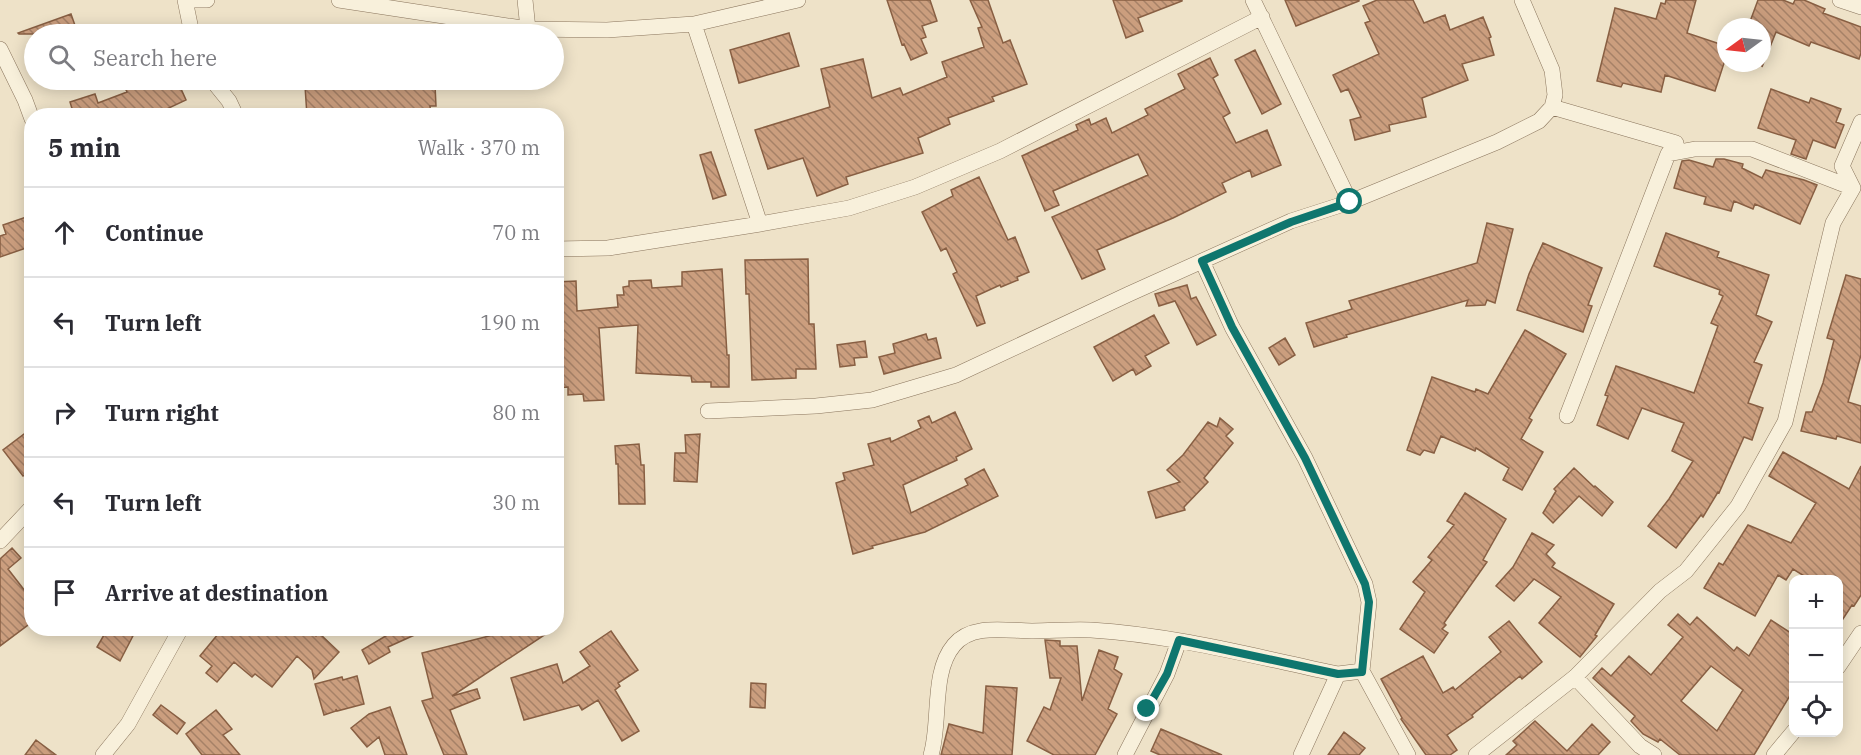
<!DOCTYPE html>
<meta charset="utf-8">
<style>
body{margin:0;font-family:"IBM Plex Serif",serif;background:#f2f2f3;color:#2b2b33}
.controls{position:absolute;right:18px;bottom:18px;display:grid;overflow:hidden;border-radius:12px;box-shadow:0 3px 15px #0003}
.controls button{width:54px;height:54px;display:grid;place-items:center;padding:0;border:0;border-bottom:2px solid #e1e1e2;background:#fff;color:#2b2b33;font:30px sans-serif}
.compass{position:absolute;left:1717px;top:18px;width:54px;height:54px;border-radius:50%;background:#fff;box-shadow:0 3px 15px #0003;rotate:255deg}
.stop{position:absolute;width:18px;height:18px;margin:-14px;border:4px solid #0f766e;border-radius:50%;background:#fff}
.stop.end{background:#0f766e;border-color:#fff;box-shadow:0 2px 6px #0008}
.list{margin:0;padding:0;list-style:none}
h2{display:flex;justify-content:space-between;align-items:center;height:78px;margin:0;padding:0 24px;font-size:26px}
h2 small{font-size:20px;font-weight:400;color:#7c7c81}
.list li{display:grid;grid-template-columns:39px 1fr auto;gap:18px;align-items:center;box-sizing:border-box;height:90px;padding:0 24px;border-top:2px solid #e1e1e2}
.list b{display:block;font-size:22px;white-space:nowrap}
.list em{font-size:20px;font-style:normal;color:#7c7c81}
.icon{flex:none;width:33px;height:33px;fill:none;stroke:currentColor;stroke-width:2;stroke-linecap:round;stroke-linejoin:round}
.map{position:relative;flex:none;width:1861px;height:755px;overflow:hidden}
.search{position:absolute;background:#fff;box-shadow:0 3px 15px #0003;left:24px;top:24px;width:540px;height:66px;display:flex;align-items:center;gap:15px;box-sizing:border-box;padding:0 21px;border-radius:33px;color:#7c7c81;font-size:22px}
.panel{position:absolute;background:#fff;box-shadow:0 3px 15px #0003;left:24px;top:108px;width:540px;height:528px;border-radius:24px}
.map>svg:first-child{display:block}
</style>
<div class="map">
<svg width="1861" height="755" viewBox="0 0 1861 755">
<defs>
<pattern id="building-back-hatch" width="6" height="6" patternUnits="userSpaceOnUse" patternTransform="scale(1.5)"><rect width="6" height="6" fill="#cb9e7e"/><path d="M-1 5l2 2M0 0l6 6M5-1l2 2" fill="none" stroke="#a68167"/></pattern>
</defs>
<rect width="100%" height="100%" fill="#eee2c8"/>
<path fill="url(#building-back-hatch)" stroke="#885f43" stroke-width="1.5" fill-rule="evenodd" d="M887,0H930L937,21L922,26L926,37L921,39L927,53L911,60L904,44L902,45Z
M970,0H988L1003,43L1010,40L1027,84L992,97L994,101L948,118L950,124L918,138L923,153L846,177L848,184L817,196L803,158L768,169L755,130L830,107L821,69L863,59L872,98L900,88L903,95L947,77L942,62L984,47L978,28L982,27Z
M1113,0H1182V1L1138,18L1143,31L1126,38Z
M1285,0H1359V1L1296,26Z
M1377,0H1413L1424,23L1445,15L1450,30L1483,17L1491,37L1489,38L1494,55L1462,64L1468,80L1422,98L1426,117L1389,125L1390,131L1355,140L1350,120L1361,117L1348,89L1341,92L1333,75L1379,54L1365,23L1370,21L1363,6Z
M1666,0H1696L1687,33L1726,46V57L1715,91L1665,75L1661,92L1623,83L1621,87L1597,81L1615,8L1656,19L1661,3L1665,4Z
M1758,0H1783L1793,4L1795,0H1804L1825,9L1823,13L1861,27V53L1859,59L1811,42L1809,46L1776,32L1762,67V27H1748Z
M71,14L78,34H19L18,33Z
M789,33L799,66L739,83L730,50Z
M1255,50L1281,104L1262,114L1235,60Z
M1210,58L1218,75L1213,78L1230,113L1223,117L1236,143L1267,130L1281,165L1252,177L1250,170L1222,183L1226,192L1173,218L1097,250L1105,269L1082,279L1052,217L1148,175L1138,154L1053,191L1059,205L1045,211L1022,156L1078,130L1076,125L1089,119L1091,125L1106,118L1112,133L1148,115L1145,109L1185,89L1178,74Z
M121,80H177L186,100L152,116H68L73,112L70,102L95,94L98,103L127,92Z
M353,80H429L430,85H435L436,106H430L431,116H307L305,86L353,83Z
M1771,89L1809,103L1811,98L1841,109L1836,122L1844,125L1835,148L1813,140L1806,159L1791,154L1796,140L1758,128Z
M711,152L726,195L713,199L700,155Z
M1716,159H1724L1743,164L1742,168L1762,178L1766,170L1804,180L1817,185L1800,224L1755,204L1753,209L1734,201L1731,211L1704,204L1706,197L1674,188L1682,161L1689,160L1713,167Z
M979,177L1008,240L1015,237L1029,272L1017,277L1018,280L1001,287L1000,285L976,296L985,323L977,326L953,274L957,272L946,248L941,251L922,212L953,196L951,190Z
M32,215V246L0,257V236L6,234L3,225Z
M1487,223L1513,229L1495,303L1487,300L1485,305L1466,306L1468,300L1346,335L1347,337L1314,347L1306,323L1352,309L1349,301L1477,263Z
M1666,233L1719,252L1717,257L1769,275L1756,315L1772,322L1754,362L1762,365L1748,403L1763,408L1752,440L1744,437L1719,493L1718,492L1703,517L1701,515L1676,548L1648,526L1669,499L1693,461L1672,451L1684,423L1642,408L1628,439L1597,425L1608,396L1605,395L1616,366L1694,393L1718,326L1711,323L1723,296L1719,294L1720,290L1654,266Z
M1543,243L1602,268L1588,305L1592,306L1583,332L1517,310L1529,274Z
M808,259L809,324H814L816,369H796V378L752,380L749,294H746L745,260Z
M722,269L727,355H729V387H711V382H692L691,376L636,373L638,325L599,328L604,400L584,401L583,394L568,395V387L556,388V282L576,281L577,311L618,307L617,295H624L623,287L629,286V281L651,280L652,288L682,286V272Z
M1846,275L1861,279V355L1848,402L1861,406V443L1837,436L1836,439L1801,431L1806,412H1812L1823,383L1834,340L1827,338Z
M1187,285L1191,299L1196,297L1216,335L1197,345L1175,301L1159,306L1155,294Z
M1154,315L1169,343L1145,356L1151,366L1136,375L1133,369L1113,381L1094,347Z
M1525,330L1566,354L1529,418L1532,420L1521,439L1543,452L1522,490L1503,480L1509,468L1476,448L1475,451L1441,436L1434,453L1424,450L1420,455L1407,450L1432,377L1475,392L1476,389L1488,394Z
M926,334L928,340L936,338L941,358L884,374L879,357L895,353L893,344Z
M1285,338L1295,355L1279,365L1269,348Z
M865,341L867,357L854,358L855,365L840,367L837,345Z
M955,412L972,449L956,457L957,460L903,485L911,513L968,485L965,479L984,469L998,496L925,532L872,546L873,548L853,554L836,483L845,480L843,473L874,465L868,444L890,438L891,442L921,428L918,421L929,416L932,423Z
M1220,418L1233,429L1226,436L1233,443L1204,478L1208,482L1184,507L1185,510L1156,518L1148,492L1180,482L1167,470L1183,455L1208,422L1217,427Z
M32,428V470L23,476L3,450Z
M700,434L697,482L674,481L675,453H686L685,435Z
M639,444L641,465H644L645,504H619L618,464H616L615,446Z
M1783,452L1849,489L1861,466V595L1854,606L1852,605L1839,625V579H1809L1793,569L1786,580L1778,575L1755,616L1704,588L1719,563L1723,565L1748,525L1791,543L1816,503L1769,476Z
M1574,468L1594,487L1595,486L1613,502L1602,516L1579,496L1553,523L1543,513L1556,491L1554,489Z
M1465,493L1506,519L1483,560L1487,562L1444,623L1446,625L1442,629L1448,633L1434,653L1400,629L1425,592L1413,582L1432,560L1428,557L1454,525L1447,521Z
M1532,533L1554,545L1546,554L1555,563L1552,567L1614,604L1595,635L1597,636L1580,657L1539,623L1561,597L1534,579L1514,601L1496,586L1513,567Z
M12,548L21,558L8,569L32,600V622L0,646V559Z
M1678,614L1690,625L1697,617L1734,651L1737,647L1749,656L1771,620L1794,635V689L1754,755H1680L1660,739L1658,742L1643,734L1631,721L1635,716L1593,678L1602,668L1611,676L1629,656L1651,675L1683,637L1668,625ZM1711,666L1743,690L1717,731L1681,701Z
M1509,621L1542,662L1522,679L1520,676L1472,715L1473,717L1447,735L1457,750L1450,755H1426L1401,719L1402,718L1381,679L1423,656L1443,693L1453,687L1455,690L1501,652L1489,637Z
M108,628H137L120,661L97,647Z
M223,628H307L316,636L319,633L339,652L314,679L312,670L297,656L272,687L255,674L252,677L234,662L217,682L206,673L212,666L200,656Z
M399,628H430L388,647L390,652L369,664L362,650Z
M491,628H555L452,696L477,689L480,698L450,710L467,755H444L422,701L433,698L422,653L493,635Z
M611,631L638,670L618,683L620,686L615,690L639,731L622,741L598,700L582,710L579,705L524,720L511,678L557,664L563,683L590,666L580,652Z
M1045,640L1060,641V646H1077L1082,701L1099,650L1118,657L1114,669L1122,674L1108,709L1117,714L1095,755H1054L1027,741L1044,707L1050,710L1061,678H1050Z
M357,676L364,704L337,711L336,709V711L324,715L315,684L342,677L343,680Z
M751,683L766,684L765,708L750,707Z
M986,686L1017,688L1012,755H941L949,724L983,733Z
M161,705L185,723L177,734L153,715Z
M390,707L407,755H385L379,737L367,747L351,728L369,714Z
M216,710L232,729L223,735L240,755H202L186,734Z
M1535,721L1567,751L1592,724L1610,742L1598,755H1506L1517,745L1513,741Z
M1161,729L1222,755H1160L1151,751Z
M1344,732L1365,748L1359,755H1328Z
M36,740L56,755H25Z"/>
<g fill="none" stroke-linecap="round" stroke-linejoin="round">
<g stroke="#8a755d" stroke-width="16">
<path id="minor" d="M185,0L192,34
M196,0H207
M339,0L528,29L607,30L694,24L798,0
M525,0L528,29
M1253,0L1350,202
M1840,0L1861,7
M694,24L760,224
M0,49L25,100L32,119
M212,80L229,101L236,116
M1552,107L1676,143L1668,154L1695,149H1752L1853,188
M556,249L608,248L760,224L849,208L915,187L1000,151L1262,17
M1202,261L1232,327L1305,458L1365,584L1369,602L1362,671L1408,755
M708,411L816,406L872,400L956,375L1129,294L1291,221L1350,202L1497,142L1539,121L1552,107L1555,95L1552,70L1522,0
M1567,416L1668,154
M0,541L32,507
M1838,667L1861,633
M1575,677L1640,746L1654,755
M103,755L128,724L180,630
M931,755C941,722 931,672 954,645C972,623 1007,631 1032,631C1052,631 1071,629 1091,630C1174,635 1257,657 1338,674L1362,671
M1125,755L1167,674L1179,641
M1301,755L1338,674
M1476,755L1575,677L1660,591L1686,571L1738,506L1785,422L1833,223L1853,188L1842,166L1861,122
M1774,755L1794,731"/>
</g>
<use href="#minor" stroke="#f8f0db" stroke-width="15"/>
</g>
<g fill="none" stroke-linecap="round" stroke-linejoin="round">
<path stroke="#0f766e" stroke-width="8" d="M1147,709L1167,674L1179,640L1338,674L1362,672L1369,602L1365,584L1305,458L1232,327L1202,261L1291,222L1350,202"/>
</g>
</svg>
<div class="controls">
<button>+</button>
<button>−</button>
<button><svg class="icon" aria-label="locate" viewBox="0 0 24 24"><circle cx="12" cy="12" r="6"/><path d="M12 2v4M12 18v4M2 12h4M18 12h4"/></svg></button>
</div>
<svg class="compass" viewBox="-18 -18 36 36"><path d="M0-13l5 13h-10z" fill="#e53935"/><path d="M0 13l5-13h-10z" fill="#7c7c81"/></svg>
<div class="stop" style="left:1350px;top:202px"></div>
<div class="stop end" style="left:1147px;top:709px"></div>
<div class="search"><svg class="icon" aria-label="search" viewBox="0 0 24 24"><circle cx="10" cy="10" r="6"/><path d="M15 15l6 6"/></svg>Search here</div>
<section class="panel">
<h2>5 min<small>Walk · 370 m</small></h2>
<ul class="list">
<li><svg class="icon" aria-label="ahead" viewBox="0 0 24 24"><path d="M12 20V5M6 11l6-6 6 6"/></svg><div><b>Continue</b></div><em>70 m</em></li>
<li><svg class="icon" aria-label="left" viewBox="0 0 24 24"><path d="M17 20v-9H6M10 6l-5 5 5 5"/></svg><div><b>Turn left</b></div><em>190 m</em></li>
<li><svg class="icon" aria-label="right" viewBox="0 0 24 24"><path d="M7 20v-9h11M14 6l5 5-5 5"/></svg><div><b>Turn right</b></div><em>80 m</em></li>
<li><svg class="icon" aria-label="left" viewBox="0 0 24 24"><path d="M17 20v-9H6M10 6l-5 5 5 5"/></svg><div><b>Turn left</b></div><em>30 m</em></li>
<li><svg class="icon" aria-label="arrive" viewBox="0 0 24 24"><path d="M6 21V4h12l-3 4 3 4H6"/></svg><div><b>Arrive at destination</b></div></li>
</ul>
</section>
</div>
